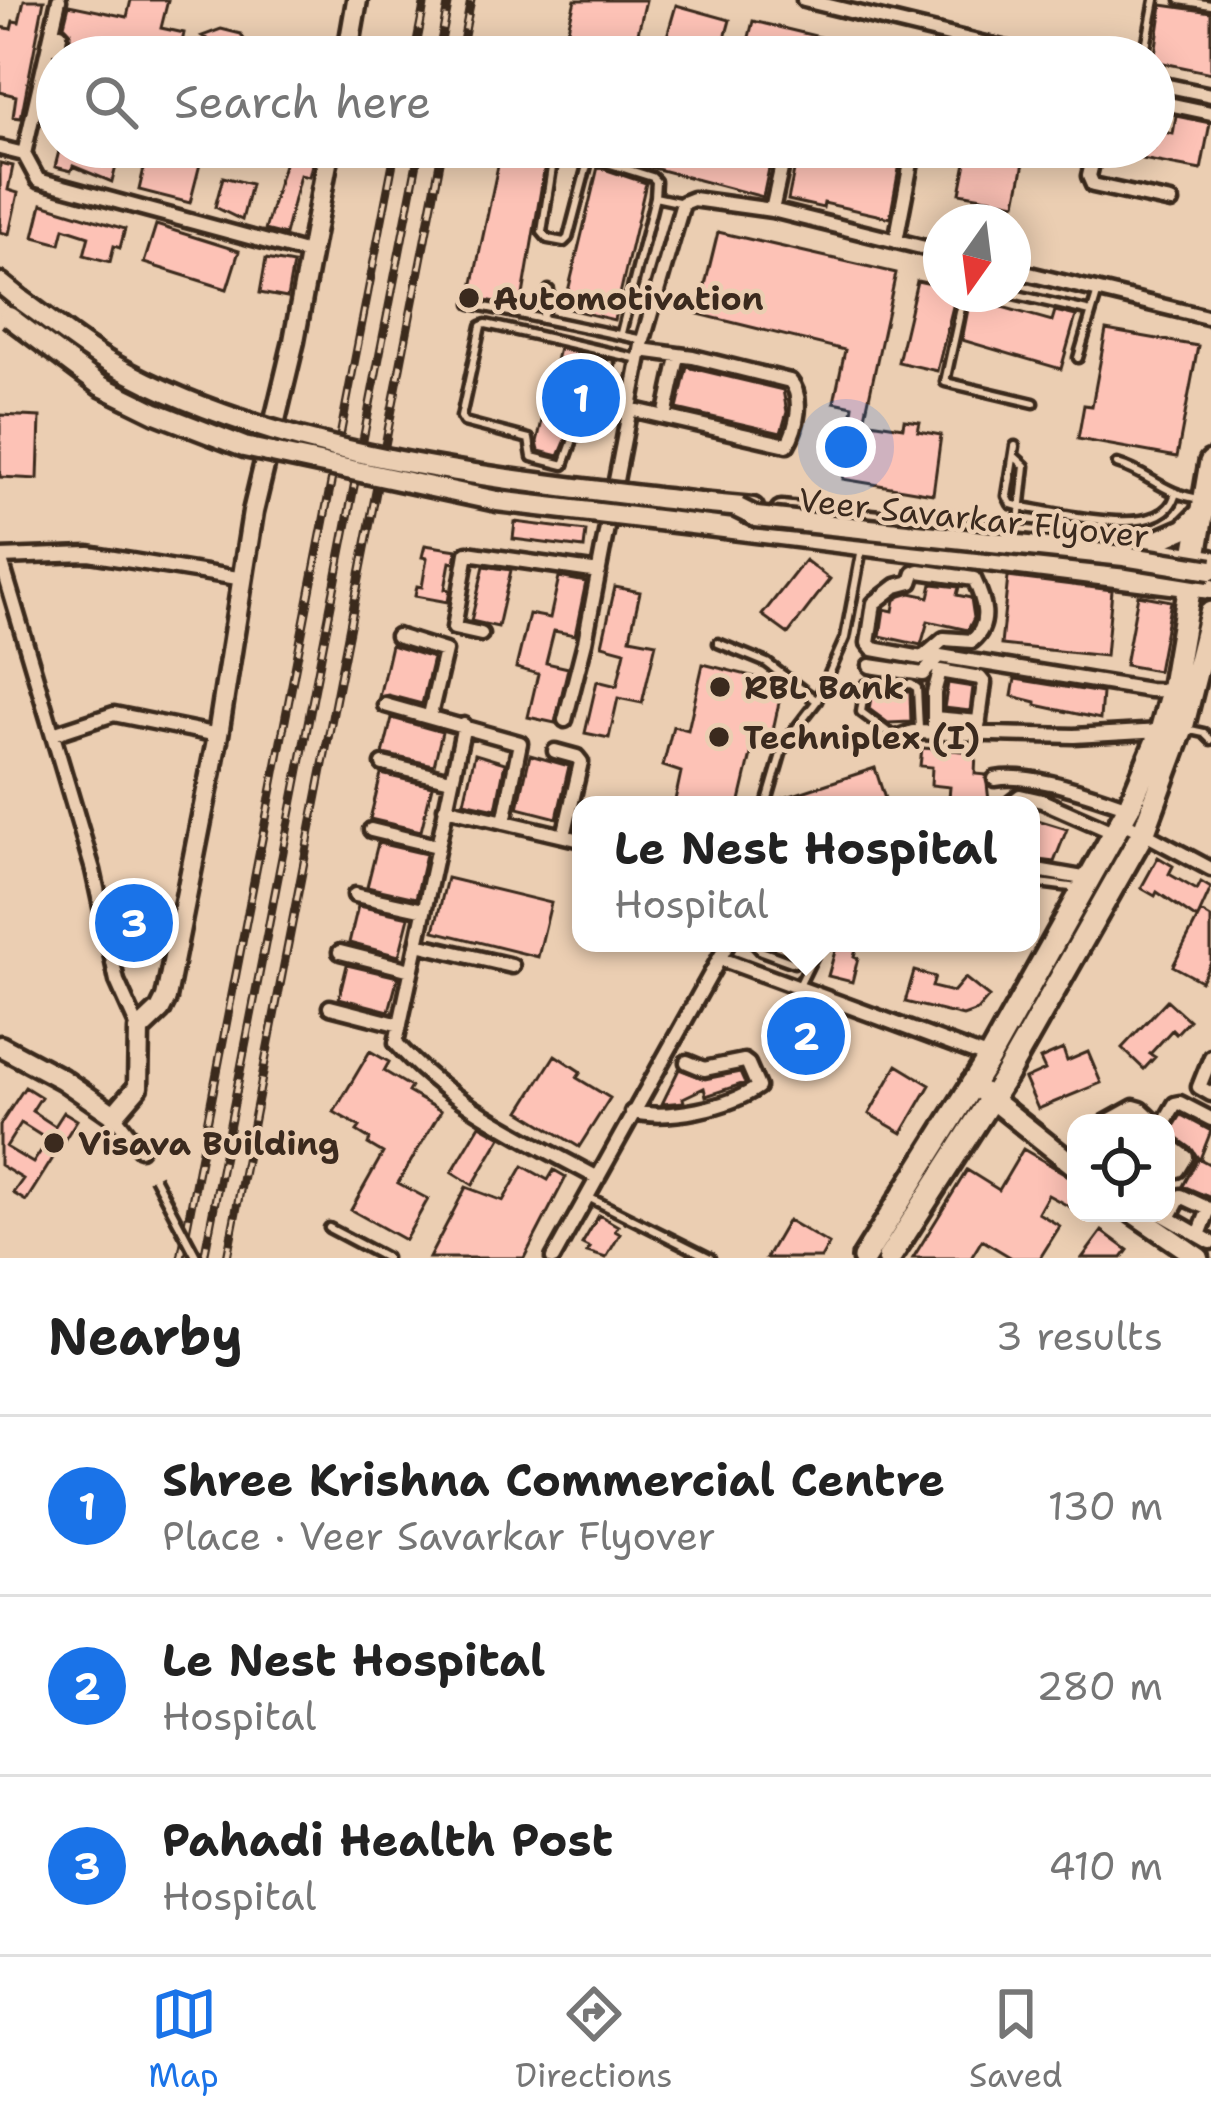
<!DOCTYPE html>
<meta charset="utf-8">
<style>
body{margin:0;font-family:"Shantell Sans",sans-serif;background:#f2f2f2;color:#222}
.controls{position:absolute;right:36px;bottom:36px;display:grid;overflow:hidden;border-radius:24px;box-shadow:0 6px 30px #0003}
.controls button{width:108px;height:108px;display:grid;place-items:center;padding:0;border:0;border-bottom:3px solid #e0e0e0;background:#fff;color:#222;font:60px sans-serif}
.compass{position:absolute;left:923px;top:204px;width:108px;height:108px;border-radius:50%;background:#fff;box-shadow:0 6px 30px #0003;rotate:194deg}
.you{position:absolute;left:846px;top:447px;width:42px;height:42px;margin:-30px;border:9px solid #fff;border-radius:50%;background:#1a73e8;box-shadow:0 0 0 18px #1a73e833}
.badge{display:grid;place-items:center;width:78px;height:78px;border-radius:50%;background:#1a73e8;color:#fff;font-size:39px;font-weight:700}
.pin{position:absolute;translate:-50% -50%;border:6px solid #fff;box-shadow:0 3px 12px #0006}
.popup{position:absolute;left:572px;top:796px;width:468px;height:156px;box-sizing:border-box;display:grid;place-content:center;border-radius:24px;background:#fff;filter:drop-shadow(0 3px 9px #0005);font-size:39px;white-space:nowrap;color:#767676}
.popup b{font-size:45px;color:#222}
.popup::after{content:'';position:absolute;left:50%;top:100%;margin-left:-24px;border:24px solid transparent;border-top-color:#fff}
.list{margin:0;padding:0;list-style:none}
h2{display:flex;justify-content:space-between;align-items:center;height:156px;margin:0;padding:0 48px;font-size:51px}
h2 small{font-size:39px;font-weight:400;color:#767676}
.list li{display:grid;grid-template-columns:78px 1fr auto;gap:36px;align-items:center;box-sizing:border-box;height:180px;padding:0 48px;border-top:3px solid #e0e0e0}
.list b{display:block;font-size:45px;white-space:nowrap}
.list p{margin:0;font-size:39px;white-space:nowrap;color:#767676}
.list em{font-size:39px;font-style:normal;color:#767676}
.icon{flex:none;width:66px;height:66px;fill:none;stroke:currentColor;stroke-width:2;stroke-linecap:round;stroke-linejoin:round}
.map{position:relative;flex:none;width:1211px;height:1258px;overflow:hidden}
.search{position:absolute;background:#fff;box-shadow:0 6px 30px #0003;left:36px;right:36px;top:36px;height:132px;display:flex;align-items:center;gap:30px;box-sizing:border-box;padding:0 42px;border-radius:66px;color:#767676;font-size:45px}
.sheet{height:696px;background:#fff}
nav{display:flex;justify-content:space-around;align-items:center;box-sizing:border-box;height:168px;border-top:3px solid #e0e0e0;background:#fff;font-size:33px;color:#767676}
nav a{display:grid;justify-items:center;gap:6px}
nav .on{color:#1a73e8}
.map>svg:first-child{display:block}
</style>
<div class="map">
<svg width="1211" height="1258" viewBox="0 0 1211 1258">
<rect width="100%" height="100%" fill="#ebceb2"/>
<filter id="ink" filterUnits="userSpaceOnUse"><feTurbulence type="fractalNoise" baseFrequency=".00833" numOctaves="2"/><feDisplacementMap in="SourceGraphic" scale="24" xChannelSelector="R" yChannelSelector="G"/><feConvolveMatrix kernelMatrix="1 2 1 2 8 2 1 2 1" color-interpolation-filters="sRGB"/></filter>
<g filter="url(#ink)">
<path fill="#fdc2b6" stroke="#3b2a1e" stroke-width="3" fill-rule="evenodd" d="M24,0H44L21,118L13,117L16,96L0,92V27L11,29L13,21L19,22Z
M131,0H168L161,28L184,33L179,57H120L70,41V31L64,25L69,5L127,17Z
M575,0H646L632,57H561Z
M676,5L730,20L720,57H661Z
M1162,5L1211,12V73L1154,61Z
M753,21L882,52V57H744Z
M221,29L241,34L254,57H206L210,41L202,36Z
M1176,116L1210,123L1201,170L1110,153L1111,147H1154V130L1173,134Z
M60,147H121L112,182L73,166L71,171L55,167Z
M214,147H267L263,163L213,152Z
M289,147H316L309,177L300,175L285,235L265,230Z
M502,147H552L547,154L521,307L470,297Z
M627,147H730L771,159L763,197L623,160Z
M799,147H903L890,218L824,203L823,208L788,200Z
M969,147H1027L1016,203L960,193Z
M148,151L200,164L190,203L139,190Z
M0,163L13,166L8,190L18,193L9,234L0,232Z
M598,167L646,183L614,320L564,308Z
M223,177L251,184L242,220L215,207Z
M42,204L125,229L120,248L114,246L110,262L84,255L89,236L64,228L60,244L34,237Z
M156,225L239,251L227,289L144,263Z
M718,232L896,273L864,421L903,427L904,420L920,422L918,431L941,435L933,494L843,479L853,406L834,402L845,350L698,314Z
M266,259L293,264L287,298L260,293Z
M917,281L941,286V294H956L937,371L898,362Z
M971,294H986L984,302L1052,321L1055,311L1076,316L1061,369L962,340Z
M1106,330L1198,346L1177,457L1078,439L1084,405L1092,406Z
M559,348L605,359L590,413L573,423L559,456L539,451L537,442L545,408L561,412L567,387L551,383Z
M687,367L783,390L787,412L781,433L677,409Z
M0,415L40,417L38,479L0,477Z
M515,522L586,531L584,548L513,539Z
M425,545L457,550L455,563L450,562L445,589L450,590L448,602L415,596L417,586L422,587L427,558L422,557Z
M805,560L830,579L788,634L762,615Z
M484,566L511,570L498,627L471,621Z
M559,577L586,582L575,635L554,631L546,663L568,668L555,723L528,717L538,674L516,668L529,614L550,618Z
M1008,577L1112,590L1106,656L1001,645Z
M932,584L959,587L957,595L971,598L974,618L968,630L928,621L921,645L880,636L884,609L893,611L895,600L901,596L911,593L929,597Z
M615,587L640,592L630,638L656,643L642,703L618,698L609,738L585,733L597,681L617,686L625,651L602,645Z
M1138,595L1171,601L1158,671L1125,665Z
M391,645L433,658L422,704L388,695L379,697Z
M703,664L783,684L773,730L763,744L753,746L739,805H674L681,772L663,766L673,726L688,730Z
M1015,679L1102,693L1100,719L1036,705V702L1012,696Z
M948,683L973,687L970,711L944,708Z
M872,692H910L911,722L888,723L869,709Z
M392,718L442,732L434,765L383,754Z
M922,748L976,752L975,774L986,775L989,801L949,798L950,787L931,785L932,767L920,766Z
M475,754L505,763L496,809L464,802Z
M530,755L569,766L557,818L518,808Z
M875,768L887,805H774L775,801Z
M381,774L432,786L421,831L370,819Z
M1031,818L1067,829L1054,862L1031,859Z
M378,843L426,854L416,898L367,887Z
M1158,857L1173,866L1169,874L1197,890L1201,882L1211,888L1197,919L1157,892L1155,896L1141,888Z
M447,878L551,903L538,957L434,931Z
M142,901L155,944L122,954L112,910Z
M358,906L409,917L399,956L349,943Z
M1201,912L1211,918V962L1201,981L1173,966Z
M837,944L856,949L854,956L858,958L852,982L828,976Z
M347,965L398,977L389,1011L339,998Z
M914,971L935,977L932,987L953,992L965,978L989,997L977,1011L963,1016L905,1002Z
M1167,1000L1189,1020L1176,1034L1172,1030L1150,1054L1155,1057L1144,1069L1122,1048Z
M817,1020L820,1045L835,1043L837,1055L782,1062L780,1045L796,1043L793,1023Z
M1063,1049L1067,1061L1088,1052L1101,1083L1038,1109L1025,1079L1045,1070L1040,1059Z
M370,1051L389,1062L384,1071L411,1087L408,1092L441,1111L398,1183L428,1199L405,1240L351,1210L383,1153L368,1144L370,1139L357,1131L360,1127L334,1112Z
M555,1055L581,1072L577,1078L610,1098L579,1147L520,1111Z
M897,1065L930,1085L902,1133L869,1114Z
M679,1069L705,1079L740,1072L745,1083L706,1096L704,1088L683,1098L684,1102L662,1104Z
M25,1087L41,1097L32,1111L55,1126L64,1112L77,1120L26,1201L13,1193L23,1179L0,1165V1125ZM21,1123L48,1140L33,1163L6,1147Z
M1181,1115L1211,1131L1200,1159L1211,1165V1198L1183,1186L1198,1158L1192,1149L1170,1133Z
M480,1125L501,1137L473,1185L452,1172Z
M1023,1149L1076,1180L1072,1208L1048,1195L1038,1213L1060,1226L1040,1258H1012L982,1240L971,1258H913L967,1170L999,1190Z
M523,1166L548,1180L554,1170L566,1177L524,1258H429L466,1187L503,1201Z
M599,1215L618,1226L615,1231L620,1234L606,1258L587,1252L590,1248L582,1244Z
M788,1220L829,1244L821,1258H766Z
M1102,1231L1128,1250L1122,1258H1082Z"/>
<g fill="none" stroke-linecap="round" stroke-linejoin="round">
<g stroke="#3b2a1e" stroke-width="15">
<path id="lane" d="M1180,0L1211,5
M1144,57L1155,0
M564,147L554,155L542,232L548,239L564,242L568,238L590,154
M577,147L604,162L652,177L656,181L655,197L683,203
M964,294L945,382L1034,403
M1013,294L1091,312
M471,304L643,340
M542,319L549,290
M621,333L655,197
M1078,358L1097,294
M610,364L596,418L575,434L564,465L532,457L529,439L464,422L461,417L481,326L486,324L639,359
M1015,446L1007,496L1011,504L1021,507C1059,512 1161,542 1175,496
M1014,456L1025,466L1018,531
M1117,464C1149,473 1164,495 1201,499
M718,643L767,663L817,701
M1186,729L1204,733L1211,740
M893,736L861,712L865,685L911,684L917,688L919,729
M766,805L784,744L817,701L845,638L862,548
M1031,882L1078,888
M754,943L761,951L794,963
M798,988L820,943
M590,1198L710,1258
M329,1228L386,1258"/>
</g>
<g stroke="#3b2a1e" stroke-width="21">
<path id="street" d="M59,0L24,154L38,180L312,254
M804,0L1040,57
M60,34L58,49L88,55
M1154,83L1211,95
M1154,101L1211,113
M1096,147L1089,176L1093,185L1171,202
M0,148L24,154
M772,210L786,147
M896,241L914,147
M1013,270L1211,318
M630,409L787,445C797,428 804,397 790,381L693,357L641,350
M665,417L678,357
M0,557L93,870L117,981L139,1030
M0,557L89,554L244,579
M919,571L974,579C984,600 992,624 972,641L944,639L922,658L873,649L868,643L874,603L896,586L911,582L914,573Z
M481,634L454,628L467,553L599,572
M397,636L445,651L430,715
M870,666L923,674L940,656L1149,690L1176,691
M385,705L520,743L504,822
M934,718L979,722
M565,720L585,642L643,340L683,203L693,199L772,210L941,252
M464,725L396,1043C450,1105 527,1139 598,1178
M934,733V693L940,671L980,678L984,683L977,734
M53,734L114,714L218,735
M888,741L913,732L1074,736L1161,731
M555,751L577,757L581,762L564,836
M383,764L451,780
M995,779C1033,772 1092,795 1129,807
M1011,803L1020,796L1042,801L1115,833
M445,808L581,840
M1121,821L1211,869
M371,830L437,846
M1031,869L1089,879
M355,895L424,910
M417,944L512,966
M340,952L411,970
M721,959L989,1058
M330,1007L400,1025
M1211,1057L1199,1087L1211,1094
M632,1112C669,1120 728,1108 758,1087L748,1064L744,1061L704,1069L687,1062
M114,1115L140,1149
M1105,1123L1134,1107L1141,1109L1156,1123
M1164,1123L1175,1104L1180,1103L1211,1119
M1166,1142L1186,1157L1178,1170L1166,1166
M1160,1213L1211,1242
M1169,1218L1181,1196L1209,1209L1199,1235
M553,1258L728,943"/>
</g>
<g stroke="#3b2a1e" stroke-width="27">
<path id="secondary" d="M347,57L357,0
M0,283L21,300
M699,503L753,508
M781,511L1106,544L1211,560
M700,525L1211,589
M1147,545L1184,529L1203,510
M0,1046L62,1079L114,1115L138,1087L139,1030L160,1010L166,998L218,735L253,512L294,341L330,147
M971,1083L1076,1167
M1133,1213L1199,1258"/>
</g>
<g stroke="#3b2a1e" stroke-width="30">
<path id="primary" d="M864,1258L989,1058L1129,807L1161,731L1172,691L1211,462
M889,1258L1006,1075L1144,831L1182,728L1211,613"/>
</g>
<use href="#lane" stroke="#ebceb2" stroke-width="6"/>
<use href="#street" stroke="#ebceb2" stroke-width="12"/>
<use href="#secondary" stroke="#ebceb2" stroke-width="18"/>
<use href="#primary" stroke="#ebceb2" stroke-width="21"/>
<g stroke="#3b2a1e" stroke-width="9">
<path id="rail" d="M414,57L425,0
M438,57L449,0
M460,57L471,0
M181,1258L396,147
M204,1258L420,147
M227,1258L443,147"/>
</g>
<use href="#rail" stroke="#ebceb2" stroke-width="4.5" stroke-dasharray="14" stroke-linecap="butt"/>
<g stroke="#3b2a1e" stroke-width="15" stroke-linecap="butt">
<path id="lane-bridge" d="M154,1177L197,1258"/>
</g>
<g stroke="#3b2a1e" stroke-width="27" stroke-linecap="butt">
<path id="secondary-bridge" d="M21,300C51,321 80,346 112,364C282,460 507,479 699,503
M9,317L101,386L156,413L244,447L497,501L700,525
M738,508L756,517L1124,556L1211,570"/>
</g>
<use href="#lane-bridge" stroke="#ebceb2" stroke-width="6"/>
<use href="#secondary-bridge" stroke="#ebceb2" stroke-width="18"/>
</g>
</g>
<g fill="#3b2a1e" stroke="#ebceb2" stroke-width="4.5">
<circle cx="469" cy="298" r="12"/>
<circle cx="720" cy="687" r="12"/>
<circle cx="719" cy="737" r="12"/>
<circle cx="54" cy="1143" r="12"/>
</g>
<g text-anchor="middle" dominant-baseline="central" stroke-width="9" stroke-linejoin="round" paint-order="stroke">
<g font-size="33" font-weight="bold" fill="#3b2a1e" stroke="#ebceb2" text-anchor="start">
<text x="493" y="298">Automotivation</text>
<text x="744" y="687">RBL Bank</text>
<text x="743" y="737">Techniplex (I)</text>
<text x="78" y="1143">Visava Building</text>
</g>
<g font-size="33" fill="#3b2a1e" stroke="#ebceb2">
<text transform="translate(974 518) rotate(6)">Veer Savarkar Flyover</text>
</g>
</g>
</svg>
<div class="controls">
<button><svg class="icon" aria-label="locate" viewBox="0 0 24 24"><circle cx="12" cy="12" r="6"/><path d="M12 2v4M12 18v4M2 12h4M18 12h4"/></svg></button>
</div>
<svg class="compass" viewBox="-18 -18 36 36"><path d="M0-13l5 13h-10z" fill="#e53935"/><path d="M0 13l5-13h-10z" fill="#767676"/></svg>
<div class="you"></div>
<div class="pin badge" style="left:581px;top:398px">1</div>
<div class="pin badge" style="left:806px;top:1036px">2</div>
<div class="popup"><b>Le Nest Hospital</b>Hospital</div>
<div class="pin badge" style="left:134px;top:923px">3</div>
<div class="search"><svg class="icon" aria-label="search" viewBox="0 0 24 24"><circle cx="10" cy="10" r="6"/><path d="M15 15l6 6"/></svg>Search here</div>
</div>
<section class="sheet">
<h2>Nearby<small>3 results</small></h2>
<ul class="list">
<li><span class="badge">1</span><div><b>Shree Krishna Commercial Centre</b><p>Place · Veer Savarkar Flyover</p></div><em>130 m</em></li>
<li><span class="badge">2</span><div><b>Le Nest Hospital</b><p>Hospital</p></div><em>280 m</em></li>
<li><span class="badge">3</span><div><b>Pahadi Health Post</b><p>Hospital</p></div><em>410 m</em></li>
</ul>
</section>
<nav>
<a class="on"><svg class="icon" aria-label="map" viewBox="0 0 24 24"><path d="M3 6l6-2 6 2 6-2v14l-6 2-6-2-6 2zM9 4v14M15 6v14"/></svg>Map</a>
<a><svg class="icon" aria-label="directions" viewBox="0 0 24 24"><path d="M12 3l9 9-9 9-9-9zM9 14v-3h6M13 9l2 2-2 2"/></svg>Directions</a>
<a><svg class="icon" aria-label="saved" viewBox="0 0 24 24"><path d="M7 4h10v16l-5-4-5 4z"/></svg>Saved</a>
</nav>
